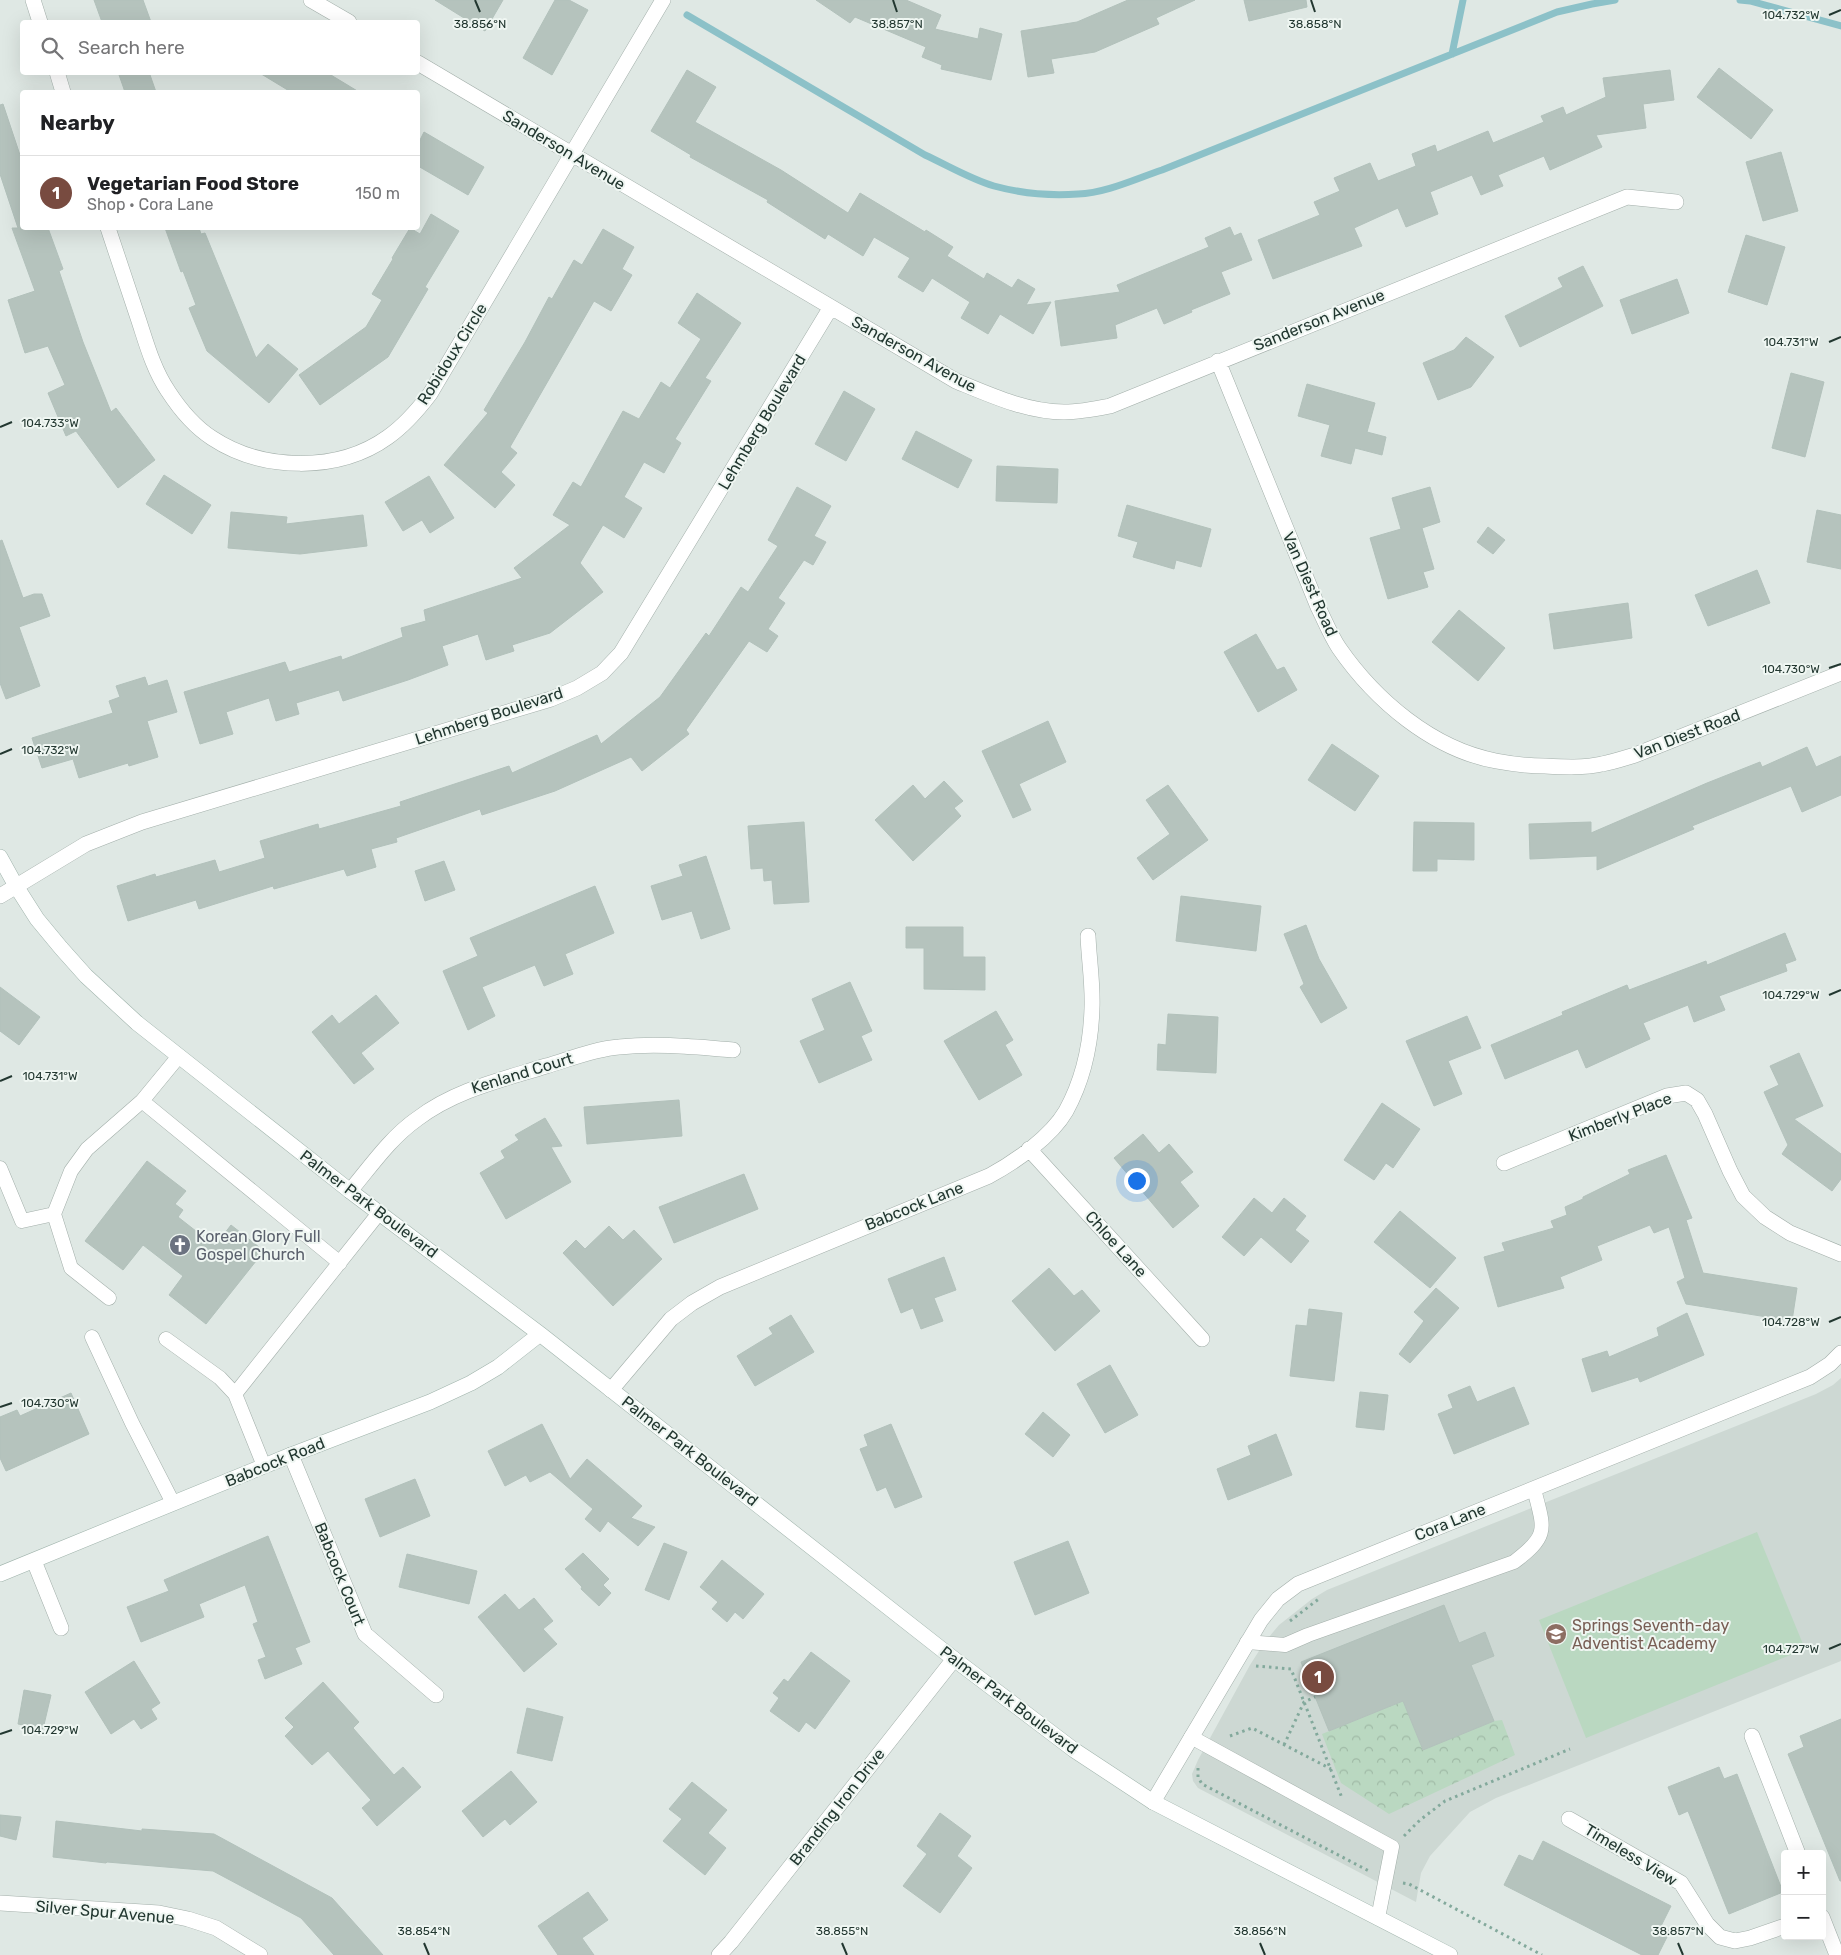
<!DOCTYPE html>
<meta charset="utf-8">
<style>
body{margin:0;font-family:Rubik,sans-serif;background:#f6f6f6;color:#202124}
.controls{position:absolute;right:15px;bottom:15px;display:grid;overflow:hidden;border-radius:5px;box-shadow:0 5px 20px #0002}
.controls button{width:45px;height:45px;display:grid;place-items:center;padding:0;border:0;border-bottom:1px solid #e0e0e0;background:#fff;color:#202124;font:25px sans-serif}
.you{position:absolute;left:1136px;top:1180px;width:18px;height:18px;margin:-12px;border:4px solid #fff;border-radius:50%;background:#1a73e8;box-shadow:0 0 0 8px #1a73e833}
.badge{display:grid;place-items:center;width:32px;height:32px;border-radius:50%;background:#784b40;color:#fff;font-size:16px;font-weight:700}
.pin{position:absolute;translate:-50% -50%;border:2px solid #fff;box-shadow:0 1px 5px #0006}
.list{margin:0;padding:0;list-style:none}
h2{display:flex;justify-content:space-between;align-items:center;height:65px;margin:0;padding:0 20px;font-size:21px}
h2 small{font-size:16px;font-weight:400;color:#757577}
.list li{display:grid;grid-template-columns:32px 1fr auto;gap:15px;align-items:center;box-sizing:border-box;height:75px;padding:0 20px;border-top:1px solid #e0e0e0}
.list b{display:block;font-size:19px;white-space:nowrap}
.list p{margin:0;font-size:16px;white-space:nowrap;color:#757577}
.list em{font-size:16px;font-style:normal;color:#757577}
.icon{flex:none;width:28px;height:28px;fill:none;stroke:currentColor;stroke-width:2;stroke-linecap:round;stroke-linejoin:round}
.map{position:relative;flex:none;width:1841px;height:1955px;overflow:hidden}
.search{position:absolute;background:#fff;box-shadow:0 5px 20px #0002;left:20px;top:20px;width:400px;height:55px;display:flex;align-items:center;gap:12px;box-sizing:border-box;padding:0 18px;border-radius:5px;color:#757577;font-size:19px}
.panel{position:absolute;background:#fff;box-shadow:0 5px 20px #0002;left:20px;top:90px;width:400px;height:140px;border-radius:5px}
.map>svg:first-child{display:block}
</style>
<div class="map">
<svg width="1841" height="1955" viewBox="0 0 1841 1955">
<defs>
<pattern id="forest-crowns" width="20" height="18" patternUnits="userSpaceOnUse" patternTransform="scale(1.25)"><rect width="20" height="18" fill="#bad8c1"/><path d="M2 6a3 3 0 1 1 6 0M12 15a3 3 0 1 1 6 0" fill="none" stroke="#a0baa6"/></pattern>
</defs>
<rect width="100%" height="100%" fill="#dfe8e4"/>
<path fill="#cdd8d3" d="M1841,1378V1661L1496,1798L1470,1812L1430,1856L1421,1873L1416,1902L1198,1788L1193,1781L1192,1774L1198,1760L1250,1665L1264,1643L1279,1625L1312,1599L1327,1590L1816,1394L1833,1385Z"/>
<path fill="url(#forest-crowns)" d="M1403,1701L1423,1750L1494,1721L1502,1720L1515,1755L1389,1814L1341,1783L1322,1734Z"/>
<path fill="#bad8c1" d="M1757,1532L1805,1649L1586,1738L1539,1620Z"/>
<g fill="none" stroke-linecap="round" stroke-linejoin="round">
<path stroke="#8cc1c8" stroke-width="7" d="M1740,0L1750,1L1841,26
M687,15L925,155C947,165 970,179 994,186C1020,193 1051,196 1078,194C1106,193 1135,179 1162,170L1557,12L1592,4L1615,0
M1452,54L1463,0"/>
</g>
<path fill="#b5c3bd" stroke="#b2c1bb" d="M94,0H143L151,22H102Z
M435,0H503L485,31Z
M555,0H569L588,10L552,75L523,58Z
M816,0H906L941,15L935,29L978,39L980,28L1002,34L991,80L941,69L942,65L922,57L926,47L855,17L850,23Z
M1128,0H1195L1156,18L1159,24L1095,52L1051,59L1054,73L1028,77L1021,31L1077,22Z
M1244,0H1306L1307,7L1249,21Z
M1719,68L1773,110L1751,139L1697,97Z
M687,70L716,87L695,122L781,170L848,213L860,193L925,232L926,230L953,247L947,256L984,279L987,273L1012,288L1018,279L1035,289L1026,305L1051,302L1033,334L1000,314L988,334L961,318L970,302L932,278L923,292L898,277L910,258L874,237L863,256L828,234L825,239L767,202L768,200L690,157L691,155L651,131Z
M1670,70L1674,100L1643,104L1646,128L1596,135L1602,147L1550,170L1544,156L1498,175L1503,186L1481,195L1472,175L1430,192L1438,214L1406,227L1398,208L1354,228L1362,246L1273,279L1258,240L1320,215L1314,202L1340,191L1334,178L1370,163L1378,181L1416,166L1412,154L1435,145L1437,152L1488,131L1493,143L1544,122L1541,116L1563,107L1566,115L1606,97L1603,78Z
M118,72H149L156,92H125Z
M258,72H326L359,92H291Z
M3,104L22,161V228H48L63,269L59,271L83,342L111,412L116,408L155,460L118,488L76,431L66,436L48,393L65,385L48,346L25,353L8,300L35,291L12,228H18L0,174V105Z
M424,132L484,167L468,195L418,166V144Z
M1781,152L1798,211L1763,221L1746,162Z
M431,214L459,231L425,287L428,289L388,357L320,405L299,375L366,327L382,300L372,294L393,259L392,258L410,228L420,234Z
M1230,227L1234,236L1241,233L1252,260L1221,272L1230,294L1191,310L1192,312L1164,324L1157,308L1115,325L1117,338L1061,346L1055,301L1120,292L1117,285L1209,247L1205,238Z
M165,228H199L201,234L205,233L256,358L268,344L298,369L269,403L207,351L189,308L196,305L183,271L181,272Z
M603,229L634,247L622,269L632,275L611,311L594,301L510,447L517,453L501,472L515,485L495,508L444,465L488,413L484,410L525,342L549,297L552,299L574,260L582,265Z
M1746,235L1785,247L1767,305L1728,292Z
M1583,266L1603,306L1520,347L1505,316L1563,287L1558,278Z
M1677,279L1689,313L1632,334L1620,300Z
M697,293L741,323L705,378L711,381L675,439L681,443L664,473L644,462L624,497L642,508L624,538L603,525L580,563L603,592L550,633L512,645L514,651L486,660L478,634L442,646L448,665L408,680L343,701L339,690L296,703L299,714L276,721L269,698L226,712L233,734L200,744L184,692L285,662L289,672L341,656L342,660L403,637L401,628L426,621L424,610L522,578L514,568L570,525L553,515L573,482L581,487L623,411L639,419L661,382L670,388L701,339L678,323Z
M1466,337L1494,357L1471,387L1438,400L1423,363L1454,350Z
M1791,373L1824,382L1805,457L1772,448Z
M1307,384L1375,403L1367,432L1386,437L1382,455L1355,448L1351,464L1321,456L1330,425L1298,416Z
M844,391L875,409L846,461L815,444Z
M916,431L972,460L958,488L902,459Z
M997,466L1058,469L1057,503L996,501Z
M164,475L211,505L192,534L146,504Z
M429,476L454,518L430,533L422,520L403,531L385,502Z
M797,487L831,506L814,536L826,542L813,565L804,560L778,598L785,603L768,629L778,636L767,652L749,641L686,730L689,734L642,771L631,757L555,791L482,815L480,809L396,838L397,842L371,849L376,867L347,876L344,869L274,889L273,886L199,909L196,900L128,921L117,886L155,874L156,877L215,860L219,872L265,858L260,841L318,824L319,829L401,806L400,802L509,766L512,773L597,735L601,744L660,697L706,633L709,636L741,587L748,592L778,546L768,540Z
M1430,487L1440,522L1422,528L1434,569L1423,572L1428,587L1388,599L1370,538L1401,529L1392,498Z
M1127,505L1211,529L1201,567L1176,560L1174,569L1133,557L1138,542L1118,536Z
M1817,510L1841,515V569L1807,562Z
M231,512L287,517L286,524L363,515L367,546L300,554L228,548Z
M1488,527L1505,540L1493,554L1477,542Z
M2,540L23,598L34,594H42L50,616L19,627L40,686L6,699L0,683V541Z
M1757,570L1770,603L1708,626L1695,595Z
M1628,603L1632,638L1554,649L1549,614Z
M1459,610L1505,648L1478,681L1432,642Z
M1256,634L1277,670L1284,667L1297,690L1258,712L1224,652Z
M145,677L148,686L167,680L177,712L147,721L158,757L129,766L128,763L79,778L73,759L42,768L32,738L113,713L109,701L120,697L116,686Z
M1048,721L1066,762L1019,784L1031,810L1013,818L982,751Z
M1332,744L1379,776L1355,811L1308,780Z
M1807,747L1816,767L1841,756V795L1802,812L1791,786L1692,826L1694,829L1597,870V856L1530,859L1529,824L1591,822V833L1707,783L1760,762L1762,767Z
M944,781L963,801L954,808L961,816L913,861L875,820L913,785L925,799Z
M1168,785L1208,840L1153,880L1137,858L1170,834L1146,800Z
M804,822L809,902L774,904L772,880L764,881L763,868L751,869L748,826Z
M1414,822L1474,823V860L1437,859V871H1413Z
M706,856L730,929L701,939L692,911L662,920L651,886L683,876L679,865Z
M444,861L455,890L425,901L415,871Z
M595,886L614,933L565,954L573,974L544,986L535,965L482,987L495,1016L468,1030L443,971L478,956L470,938Z
M1181,896L1261,906L1256,951L1176,941Z
M1306,925L1319,959L1347,1008L1321,1023L1300,987L1304,984L1284,934Z
M906,927H963V957H985V990L924,989V948H906Z
M1785,933L1796,960L1785,964L1787,971L1719,996L1725,1010L1694,1022L1688,1005L1643,1023L1650,1039L1586,1068L1578,1049L1505,1079L1491,1045L1563,1015L1562,1012L1627,985L1629,990L1706,961L1707,965Z
M850,982L872,1031L861,1036L872,1060L819,1083L800,1041L825,1030L812,999Z
M0,987L40,1017L19,1045L0,1031Z
M376,995L399,1023L361,1053L374,1069L354,1084L312,1032L332,1015L339,1024Z
M996,1011L1013,1040L1005,1045L1022,1075L979,1100L944,1041Z
M1168,1014L1218,1017L1216,1073L1157,1070L1158,1044L1166,1045Z
M1467,1016L1481,1048L1448,1061L1462,1094L1434,1106L1406,1041Z
M1799,1053L1823,1106L1794,1119L1841,1154V1179L1832,1191L1782,1154L1788,1145L1764,1092L1779,1085L1770,1066Z
M679,1100L682,1136L587,1144L584,1107Z
M1382,1103L1420,1129L1393,1168L1386,1163L1374,1180L1344,1160Z
M545,1118L562,1146L551,1147L571,1182L506,1219L480,1173L505,1158L501,1151L519,1140L515,1135Z
M1143,1134L1159,1153L1169,1144L1193,1172L1180,1182L1199,1206L1173,1228L1114,1158Z
M1666,1155L1692,1218L1686,1220L1703,1273L1797,1288L1792,1321L1686,1304L1677,1282L1685,1278L1669,1227L1654,1233L1650,1225L1597,1246L1602,1260L1560,1277L1564,1288L1498,1307L1484,1257L1505,1251L1502,1243L1554,1228L1551,1221L1567,1215L1565,1207L1583,1199V1197L1630,1174L1628,1170Z
M147,1161L186,1191L175,1204L183,1210L178,1217L215,1246L231,1225L264,1251L206,1324L169,1295L183,1276L143,1245L123,1270L85,1241Z
M744,1174L758,1209L674,1243L659,1207Z
M1254,1198L1272,1213L1284,1198L1306,1216L1295,1230L1309,1241L1291,1263L1261,1237L1244,1256L1222,1237Z
M1400,1211L1456,1258L1430,1288L1374,1242Z
M609,1226L623,1240L634,1230L662,1259L613,1306L563,1253L576,1240L585,1249Z
M944,1257L956,1290L934,1298L943,1321L921,1329L913,1308L901,1313L888,1279Z
M1049,1268L1074,1296L1082,1290L1100,1311L1055,1351L1012,1301Z
M1436,1288L1459,1308L1410,1363L1399,1354L1424,1321L1414,1312Z
M1309,1309L1342,1313L1334,1381L1290,1376L1296,1325L1307,1326Z
M1687,1313L1704,1355L1640,1382L1638,1377L1592,1392L1582,1359L1607,1351L1609,1357L1659,1336L1657,1328Z
M791,1315L814,1352L755,1386L737,1356L773,1334L769,1328Z
M1110,1365L1138,1415L1105,1433L1077,1384Z
M1470,1386L1477,1402L1514,1387L1529,1424L1454,1454L1438,1414L1453,1408L1448,1395Z
M1360,1392L1388,1395L1384,1430L1356,1427Z
M71,1393L89,1434L6,1471L0,1458V1417L17,1410L20,1416Z
M1043,1412L1070,1435L1053,1457L1025,1434Z
M542,1424L570,1479L587,1459L642,1506L631,1518L655,1527L638,1546L608,1521L600,1532L585,1519L593,1509L550,1472L530,1482L526,1475L505,1486L488,1451Z
M891,1424L922,1497L895,1508L886,1487L877,1491L860,1449L868,1446L864,1435Z
M1276,1434L1292,1475L1228,1500L1217,1469L1251,1455L1248,1446Z
M415,1479L430,1516L380,1537L365,1499Z
M268,1536L310,1642L295,1648L302,1664L265,1679L258,1660L266,1657L253,1624L258,1622L245,1585L199,1604L204,1617L141,1642L127,1607L169,1591L164,1580Z
M1068,1541L1089,1593L1035,1615L1014,1562Z
M664,1543L687,1552L669,1600L645,1590Z
M583,1553L609,1579L603,1585L611,1593L599,1606L581,1589L582,1587L565,1569Z
M407,1554L477,1571L469,1604L399,1587Z
M722,1560L764,1594L743,1619L735,1612L727,1622L712,1609L718,1602L700,1587Z
M505,1594L519,1610L534,1598L553,1621L543,1629L557,1644L524,1672L478,1617Z
M1444,1605L1459,1643L1485,1632L1494,1656L1471,1665L1494,1721L1423,1750L1403,1701L1329,1731L1301,1662Z
M811,1652L850,1681L815,1729L806,1722L799,1732L770,1711L779,1698L773,1693L784,1679L788,1682Z
M134,1661L160,1703L151,1709L157,1719L141,1729L134,1719L111,1734L85,1692Z
M323,1682L359,1722L353,1728L394,1775L403,1767L421,1787L377,1826L362,1808L371,1800L328,1751L312,1765L285,1736L294,1727L285,1718Z
M24,1690L51,1695L43,1729L18,1724Z
M527,1708L563,1717L552,1761L517,1753Z
M1841,1719V1881H1840L1788,1754L1804,1747L1800,1736Z
M1719,1767L1724,1779L1737,1774L1783,1892L1729,1914L1688,1811L1679,1815L1668,1787Z
M511,1771L537,1802L510,1825L505,1819L483,1837L462,1811Z
M692,1782L727,1810L708,1833L726,1848L705,1875L663,1841L682,1819L669,1809Z
M940,1813L971,1836L957,1856L972,1868L940,1913L903,1886L927,1854L917,1846Z
M0,1815L21,1817L16,1840L0,1836Z
M56,1821L142,1831V1829L214,1834L332,1898L383,1955H334L301,1918L213,1871L107,1862L106,1863L53,1857Z
M1543,1841L1671,1906L1661,1926L1670,1931L1658,1955H1642L1504,1885L1519,1855L1533,1861Z
M588,1892L608,1920L582,1938L594,1955H558L538,1926Z"/>
<g fill="none" stroke-linecap="round" stroke-linejoin="round">
<g stroke="#a3afaa" stroke-width="15">
<path id="lane" d="M142,1101L340,1263
M0,1168L22,1221L54,1214
M109,1298L71,1268L54,1214L71,1171L87,1149L142,1101L179,1056
M92,1337L132,1423L173,1503
M166,1339L220,1378L235,1394L264,1466
M235,1394L379,1213
M1247,1642L1285,1645L1308,1635L1514,1562C1550,1535 1544,1529 1534,1489
M1191,1737L1392,1847L1378,1918"/>
</g>
<g stroke="#a3afaa" stroke-width="16">
<path id="street" d="M33,0L40,22
M311,0L349,22
M418,63L956,381C990,395 1027,412 1064,412C1080,412 1095,409 1110,406L1627,197L1676,202
M57,72L63,92
M108,228C118,258 128,288 138,318C146,342 153,369 168,391C179,408 195,427 212,438C262,471 338,473 388,437C405,425 417,411 430,394L663,0
M1218,361L1318,607C1325,621 1331,636 1339,648C1375,700 1432,749 1496,761C1512,764 1529,766 1545,766C1564,767 1584,768 1602,764C1613,762 1625,758 1635,755L1841,673
M0,896L86,844L142,822L551,699L577,688L602,673L621,653L831,307
M1029,1149L1202,1339
M1504,1163L1667,1096L1686,1093L1697,1100L1705,1114L1730,1171L1743,1196L1765,1217L1790,1233L1841,1254
M350,1191C371,1166 390,1138 417,1119C455,1090 501,1080 546,1066C570,1059 594,1049 619,1047C657,1043 695,1047 733,1050
M611,1390L671,1319L692,1303L720,1287L989,1176C1015,1162 1051,1137 1066,1111C1083,1080 1091,1043 1092,1008C1093,984 1089,960 1088,936
M291,1455L365,1634L436,1695
M34,1561L61,1628
M1752,1736L1798,1854
M1153,1802L1261,1620L1278,1599L1298,1584L1810,1377L1830,1364L1841,1353
M1569,1819L1681,1883L1707,1924L1720,1937L1735,1941L1750,1938L1785,1926
M0,1903L159,1913L188,1919L216,1928L260,1955
M1822,1917L1837,1955
M719,1955L731,1942L954,1659"/>
</g>
<g stroke="#9fb3ab" stroke-width="16">
<path id="secondary" d="M0,857L16,886L37,919L61,948L86,976L137,1023L350,1191L540,1334L954,1659L1074,1750L1153,1802L1450,1955
M0,1574L291,1455L430,1402L471,1383L498,1367L540,1334"/>
</g>
<path stroke="#83a99c" stroke-width="3" stroke-dasharray="2.5 4" stroke-linecap="butt" d="M1290,1621L1320,1598
M1256,1666L1291,1669L1342,1798
M1230,1736L1252,1728L1331,1769
M1284,1745L1304,1702L1315,1697
M1198,1768V1777L1202,1784L1369,1871
M1404,1836L1420,1820L1445,1801L1570,1749
M1403,1883L1409,1884L1542,1955"/>
<use href="#lane" stroke="#fff" stroke-width="14"/>
<use href="#street" stroke="#fff" stroke-width="15"/>
<use href="#secondary" stroke="#fff" stroke-width="15"/>
</g>
<path fill="none" stroke="#223730" stroke-width="2" d="M475,0L480,12M893,0L897,12M1311,0L1315,12M1829,15L1841,10M1829,342L1841,337M0,427L12,422M1829,668L1841,664M0,754L12,749M1829,995L1841,990M0,1081L12,1076M1829,1322L1841,1317M0,1407L12,1403M1829,1649L1841,1644M0,1734L12,1730M424,1943L429,1955M842,1943L847,1955M1260,1943L1265,1955M1678,1943L1683,1955"/>
<defs>
<g id="church-disc" transform="scale(1.125)"><circle r="9.5" fill="#6b7280" stroke="#eff6f2"/><path d="M-1.2-6h2.4v3.5h3.3v2.4h-3.3V6h-2.4V-.1h-3.3v-2.4h3.3Z" fill="#fff"/></g>
<g id="school-disc" transform="scale(1.125)"><circle r="9.5" fill="#8d6e63" stroke="#eff6f2"/><path d="M0-5L7-2L0 1L-7-2ZM-4 1L0 2.5L4 1V4Q0 6-4 4Z" fill="#fff"/></g>
</defs>
<g fill-rule="evenodd">
<use href="#church-disc" x="180" y="1245"/>
<use href="#school-disc" x="1556" y="1634"/>
</g>
<g text-anchor="middle" dominant-baseline="central" stroke-width="4" stroke-linejoin="round" paint-order="stroke">
<g font-size="16" fill="#223730" stroke="#eff6f2">
<text transform="translate(564 150) rotate(31)">Sanderson Avenue</text>
<text transform="translate(1319 320) rotate(-22)">Sanderson Avenue</text>
<text transform="translate(452 354) rotate(-58)">Robidoux Circle</text>
<text transform="translate(914 354) rotate(29)">Sanderson Avenue</text>
<text transform="translate(762 422) rotate(-59)">Lehmberg Boulevard</text>
<text transform="translate(1310 584) rotate(66)">Van Diest Road</text>
<text transform="translate(489 716) rotate(-18)">Lehmberg Boulevard</text>
<text transform="translate(1687 734) rotate(-21)">Van Diest Road</text>
<text transform="translate(522 1073) rotate(-17)">Kenland Court</text>
<text transform="translate(1620 1117) rotate(-21)">Kimberly Place</text>
<text transform="translate(369 1204) rotate(37)">Palmer Park Boulevard</text>
<text transform="translate(914 1206) rotate(-22)">Babcock Lane</text>
<text transform="translate(1116 1244) rotate(48)">Chloe Lane</text>
<text transform="translate(690 1451) rotate(38)">Palmer Park Boulevard</text>
<text transform="translate(275 1462) rotate(-22)">Babcock Road</text>
<text transform="translate(1450 1522) rotate(-22)">Cora Lane</text>
<text transform="translate(340 1574) rotate(68)">Babcock Court</text>
<text transform="translate(1009 1700) rotate(37)">Palmer Park Boulevard</text>
<text transform="translate(837 1807) rotate(-52)">Branding Iron Drive</text>
<text transform="translate(1631 1855) rotate(31)">Timeless View</text>
<text transform="translate(105 1912) rotate(5)">Silver Spur Avenue</text>
</g>
<g font-size="16" fill="#5b616d" stroke="#eff6f2" text-anchor="start">
<text x="196" y="1236">Korean Glory Full<tspan x="196" dy="18">Gospel Church</tspan></text>
</g>
<g font-size="16" fill="#785e54" stroke="#eff6f2" text-anchor="start">
<text x="1572" y="1625">Springs Seventh-day<tspan x="1572" dy="18">Adventist Academy</tspan></text>
</g>
</g>
<g font-size="12" text-anchor="middle" fill="#223730" stroke="#eff6f2" stroke-width="4" stroke-linejoin="round" paint-order="stroke">
<text x="1791" y="19">104.732°W</text>
<text x="480" y="28">38.856°N</text>
<text x="897" y="28">38.857°N</text>
<text x="1315" y="28">38.858°N</text>
<text x="1791" y="346">104.731°W</text>
<text x="50" y="427">104.733°W</text>
<text x="1791" y="673">104.730°W</text>
<text x="50" y="754">104.732°W</text>
<text x="1791" y="999">104.729°W</text>
<text x="50" y="1080">104.731°W</text>
<text x="1791" y="1326">104.728°W</text>
<text x="50" y="1407">104.730°W</text>
<text x="1791" y="1653">104.727°W</text>
<text x="50" y="1734">104.729°W</text>
<text x="424" y="1935">38.854°N</text>
<text x="842" y="1935">38.855°N</text>
<text x="1260" y="1935">38.856°N</text>
<text x="1678" y="1935">38.857°N</text>
</g>
</svg>
<div class="controls">
<button>+</button>
<button>−</button>
</div>
<div class="you"></div>
<div class="pin badge" style="left:1318px;top:1677px">1</div>
<div class="search"><svg class="icon" aria-label="search" viewBox="0 0 24 24"><circle cx="10" cy="10" r="6"/><path d="M15 15l6 6"/></svg>Search here</div>
<section class="panel">
<h2>Nearby<small></small></h2>
<ul class="list">
<li><span class="badge">1</span><div><b>Vegetarian Food Store</b><p>Shop · Cora Lane</p></div><em>150 m</em></li>
</ul>
</section>
</div>
